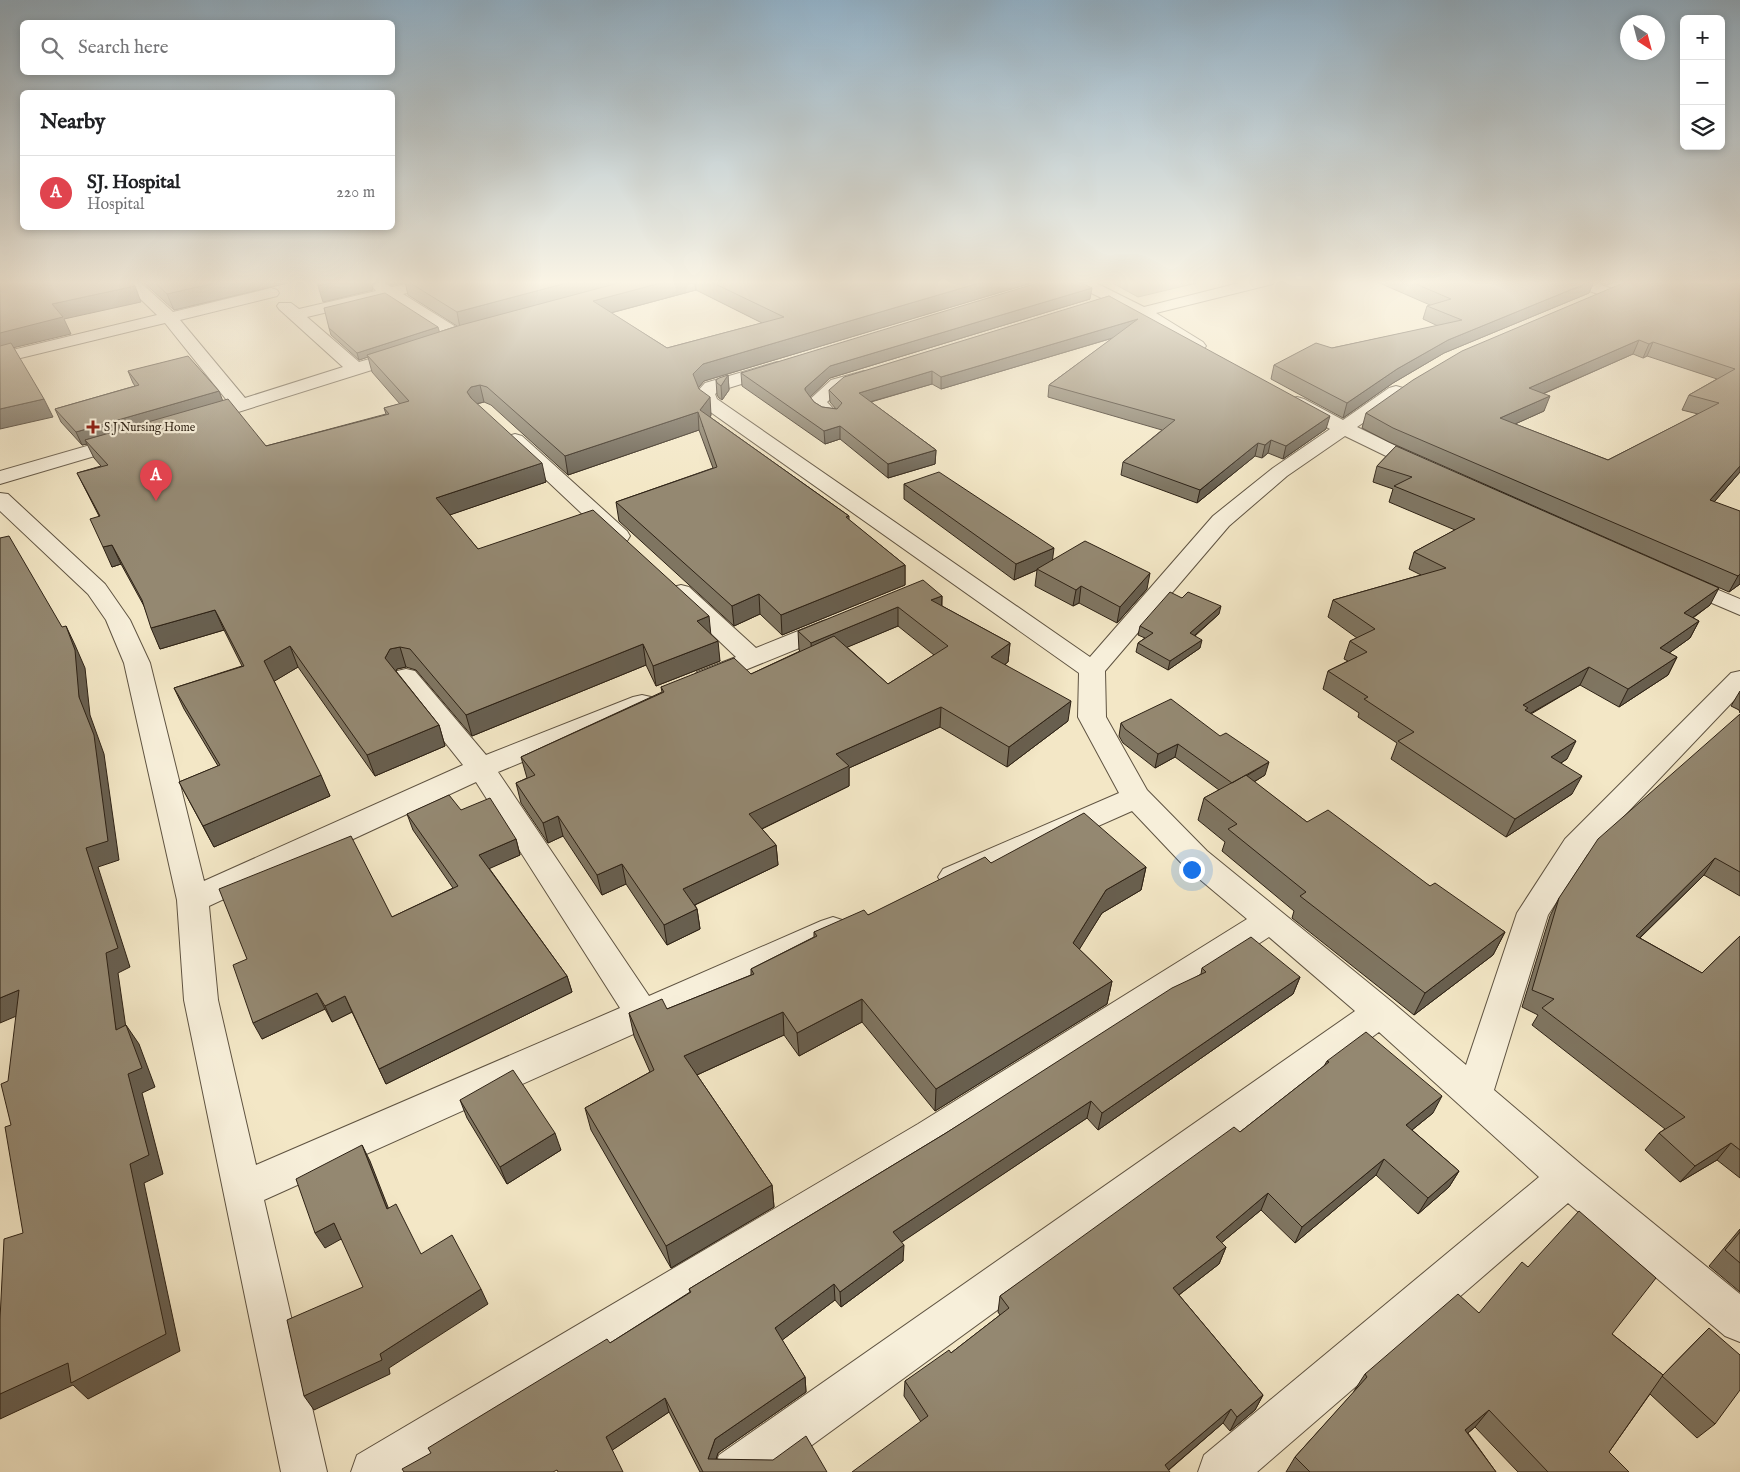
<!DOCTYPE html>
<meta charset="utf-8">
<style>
body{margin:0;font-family:"IM FELL English",serif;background:#f2f2f2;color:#202124}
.controls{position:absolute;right:15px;top:15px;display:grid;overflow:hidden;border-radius:8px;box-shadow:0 2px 8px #0003}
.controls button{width:45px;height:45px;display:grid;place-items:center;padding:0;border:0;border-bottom:1px solid #e0e0e0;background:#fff;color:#202124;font:25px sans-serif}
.compass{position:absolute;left:1620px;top:15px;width:45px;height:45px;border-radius:50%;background:#fff;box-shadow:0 2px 8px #0003;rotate:144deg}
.you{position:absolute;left:1191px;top:869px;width:18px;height:18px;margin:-12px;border:4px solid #fff;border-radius:50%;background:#1a73e8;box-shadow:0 0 0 8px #1a73e833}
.badge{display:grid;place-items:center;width:32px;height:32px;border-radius:50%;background:#2563eb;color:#fff;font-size:16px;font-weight:700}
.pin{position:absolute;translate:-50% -41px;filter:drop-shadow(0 1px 2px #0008)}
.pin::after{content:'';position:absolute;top:26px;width:18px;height:15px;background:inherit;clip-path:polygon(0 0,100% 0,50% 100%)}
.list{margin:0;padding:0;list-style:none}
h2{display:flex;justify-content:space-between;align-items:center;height:65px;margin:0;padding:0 20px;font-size:21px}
h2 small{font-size:16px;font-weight:400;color:#757577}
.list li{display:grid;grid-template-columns:32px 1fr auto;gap:15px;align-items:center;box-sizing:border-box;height:75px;padding:0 20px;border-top:1px solid #e0e0e0}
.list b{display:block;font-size:19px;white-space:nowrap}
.list p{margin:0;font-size:16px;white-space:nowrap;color:#757577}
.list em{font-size:16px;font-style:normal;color:#757577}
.icon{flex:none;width:28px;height:28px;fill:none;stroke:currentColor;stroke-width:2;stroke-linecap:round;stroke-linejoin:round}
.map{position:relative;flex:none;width:1740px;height:1472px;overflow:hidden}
.search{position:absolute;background:#fff;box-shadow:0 2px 8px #0003;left:20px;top:20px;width:375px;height:55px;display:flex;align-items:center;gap:12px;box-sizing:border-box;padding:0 18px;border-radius:8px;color:#757577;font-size:19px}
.panel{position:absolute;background:#fff;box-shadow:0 2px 8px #0003;left:20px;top:90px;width:375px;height:140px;border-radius:8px}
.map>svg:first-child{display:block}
</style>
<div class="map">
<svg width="1740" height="1472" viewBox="0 0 1740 1472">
<rect width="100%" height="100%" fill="#f3e7c6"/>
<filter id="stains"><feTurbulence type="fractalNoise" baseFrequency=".004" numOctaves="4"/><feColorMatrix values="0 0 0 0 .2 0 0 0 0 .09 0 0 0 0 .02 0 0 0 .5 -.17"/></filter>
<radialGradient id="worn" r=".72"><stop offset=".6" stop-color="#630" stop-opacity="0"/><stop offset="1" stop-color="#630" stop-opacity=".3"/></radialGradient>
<path fill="#b0a48a" stroke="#7c705b" d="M1109,281H1205L1138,297Z"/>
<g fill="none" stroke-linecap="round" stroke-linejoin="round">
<g stroke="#5f5341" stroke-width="2">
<path id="minor" d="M122,281H139L173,312L271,288L277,290L279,293L277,296L180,320L245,398L343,367L279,309L277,306L279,303H291L299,309L376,291L373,287L375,284L381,282L392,287L418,281H446L444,284L403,294L464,332L467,336L464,340L458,341L452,340L387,298L307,317L359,362L404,349L410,350L413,354L410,358L200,424L193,422L190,418L193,414L229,403L165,323L0,363V353L157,315Z
M1071,281H1092L1144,307L1247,281H1275L1273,284L1156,313L1203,342L1206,346L1203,350L1197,351L1191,350L1136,315L1073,284Z
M1568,281H1591L1615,290L1617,293L1615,296L1609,298L1570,284Z
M777,362L783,363L786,367L783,371L719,391L715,394L717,399L1090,657L1213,516L1273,468L1330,429L1290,407L1288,403L1290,399L1297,397L1304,399L1343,420L1389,388L1396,386L1403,388L1405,392L1403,396L1357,427L1431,463L1434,467L1431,471L1424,473L1417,471L1345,436L1287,476L1229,526L1105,671L1106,717L1147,790L1207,851L1392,1002L1466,1065L1517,913L1565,839L1731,673L1740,671V694L1587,855L1548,915L1494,1090L1582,1165L1740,1294V1342L1725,1336L1568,1203L1257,1472H1198L1204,1455L1539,1177L1379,1032L775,1472H713L719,1455L1355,1011L1269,937L944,1148L417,1472H351L357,1455L918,1124L1247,919L1185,867L1132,811L965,885L954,889L943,885L938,877L943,869L1119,793L1078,717L1079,673L702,406L696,393L705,383Z
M864,371L870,372L873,376L870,380L843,388L827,402L840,416L837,420C823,423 814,413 807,402L831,380Z
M515,434L522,436L627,531L630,536L627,541L619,543L611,541L508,444L505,440L508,436Z
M125,435L132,437L135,441L132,445L0,484V471Z
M0,493L8,494L105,584L130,620L150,663L204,881L463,765L393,677L397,671L406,669L415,671L486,755L633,697L642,695L651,697L655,703L651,709L498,772L649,996L821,921L833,917L845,921L849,930L845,939L264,1200L327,1472H281L184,1000L177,900L124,663L106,620L88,594L0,511ZM476,782L620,1008L256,1165L218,1000L209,906Z
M1680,574L1740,599V615L1672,586L1668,581L1672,576Z
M681,585L689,587L756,648L823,621L832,619L841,621L844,626L841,631L706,686L697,684L693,678L697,672L736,657L673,597L669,592L673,587Z"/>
</g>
<use href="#minor" fill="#f7efda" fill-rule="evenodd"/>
</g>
<path fill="#7f7561" stroke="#2e2215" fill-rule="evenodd" d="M142,281H296L174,310Z
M383,281H1038L704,381L698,388L711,415L710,417L849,516V520L905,565V585L782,635L760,614L734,626L619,521L616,502L713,468L699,430L568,475L491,405L484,402L477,404L546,482L449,515L478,549L711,634L720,661L656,686L646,665L472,736L416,670L406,667L397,669L396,671L439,725L445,746L375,776L298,667L274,681L330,796L214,847L179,782L218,766L184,709L174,688L242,666L224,630L160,649L144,606L121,564L112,567L99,516L77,473L101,466L94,458L87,444L82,445L61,422L55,409L135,386L133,383L128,371L222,400L266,446L386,414L384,408L400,404L372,372L368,357L359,360L331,335L329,328L439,332L457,326L408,295L405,282L392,285ZM696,290L762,323L667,348L611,313Z
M1375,281H1594L1589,293L1444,353L1393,383L1343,418L1271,379L1274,365L1332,348L1438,326L1423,319L1427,306L1430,305Z
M1597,281H1616L1607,285Z
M1740,281V472L1714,502L1740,584L1729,592L1389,442L1362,428L1366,413ZM1633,354L1643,358L1647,356L1717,379L1689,395L1682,410L1698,414L1608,460L1515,424L1544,411L1543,394Z
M1109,296L1326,429L1283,459L1268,453L1262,458L1255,456L1197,503L1121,475L1123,462L1162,430L1048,397L1049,385L1113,338L941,389L932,384L871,402L936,450L935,464L888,478L840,439L825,444L742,386L741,373L1090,299L830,378L810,397L814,402L822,407L836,409L830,402L829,390Z
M728,375L729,390L722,400L719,398L717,395L716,380Z
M1396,446L1710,605L1693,618L1699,621L1690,638L1669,653L1677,657L1668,675L1619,707L1580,685L1531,714L1567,759L1561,763L1572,794L1506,837L1391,759L1397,743L1358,717L1359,713L1323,689L1328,671L1348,661L1344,659L1350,641L1357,638L1328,617L1333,600L1421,575L1409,569L1414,552L1455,530L1389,502L1393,489L1373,482L1377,466Z
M904,484L1053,560L1147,589L1117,623L1079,603L1073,606L1035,586L1037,570L1014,580L904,499Z
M942,596V606L1010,643L1008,662L1005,664L1068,721L1007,767L940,727L849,768V786L762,829L776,845L778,865L695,905L697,909L700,929L667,945L626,884L602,895L563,836L548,843L521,803L516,783L527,778L521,757L662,692L661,687L751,674L800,651L799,650L798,631ZM898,626L934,655L888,684L847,647Z
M1182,598L1219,614L1195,636L1200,648L1168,670L1136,652L1138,643L1145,638L1138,635L1140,626Z
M1740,691V713L1739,710L1731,706Z
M1740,714V896L1704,875L1640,938L1702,973L1740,936V1178L1717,1160L1680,1182L1645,1150L1659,1133L1665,1129L1532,1025L1538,1015L1522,1007L1550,916L1559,898Z
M1121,723L1265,775L1254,782L1307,822L1430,886L1505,932L1493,955L1414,1015L1292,918L1294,911L1222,851L1225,842L1198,820L1204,798L1219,790L1175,757L1155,768L1123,743L1119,736Z
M461,810L516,839L520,855L489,868L567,976L572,992L386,1084L352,1012L332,1022L325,1009L262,1039L392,917L453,888L413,830L407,814Z
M991,863L1146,867L1141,890L1102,913L1079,949L1112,981L1107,1004L935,1111L862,1022L799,1056L784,1035L697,1075L772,1185L774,1207L671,1268L591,1130L585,1108L650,1072L634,1036L629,1013L667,1009L751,975V969L814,937V932L868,915Z
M1202,968L1300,977L1293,994L1098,1130L1087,1118L901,1242L903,1261L841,1307L835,1300L782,1340L805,1377L806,1392L718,1453L716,1459L827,1472H700L669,1412L612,1450L431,1453L610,1343L690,1292L689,1289L946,1133L1201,974Z
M1327,1061L1433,1113L1412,1130L1459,1171L1449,1187L1418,1214L1376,1175L1295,1243L1261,1210L1221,1243L1226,1247L1219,1264L1179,1295L1263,1395L1255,1410L1230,1431L1223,1423L1169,1470L921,1422L904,1396L905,1381L951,1353L1000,1315L998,1312L1000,1296L1240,1132L1324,1066Z
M460,1100L561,1150L507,1184L467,1118Z
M1740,1229V1292L1709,1266Z
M1479,1313L1612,1334L1663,1375L1709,1328L1715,1424L1697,1438L1650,1394L1609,1452L1629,1472H1518L1475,1427L1468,1433L1496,1472H1286L1295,1457L1354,1392V1391L1365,1374Z"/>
<path fill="#685f4f" stroke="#2e2215" d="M223,281H296L174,310L167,294Z
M337,281H378L373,283L372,286L373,290L323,302L318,286Z
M391,281H404L405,282L392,285Z
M574,281H636L460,328L457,312Z
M668,281H695L696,290L595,317L593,301Z
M986,281H1038L704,381L695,392L693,374L703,364Z
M1592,281H1594L1589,293L1444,353L1393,383L1343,418L1347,403L1397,369L1448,340Z
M1608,281H1616L1607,285Z
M135,286L141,302L64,319L71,334L0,351V333L52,304Z
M1092,288L1090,299L830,378L806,401L805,403V388L830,366Z
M1138,319L1136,331L941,389V377Z
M438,327L440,334L367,355L368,357L359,360L357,353Z
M1639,340L1633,354L1524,402L1529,388Z
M1653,342L1647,356L1643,358L1649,344Z
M932,371V384L859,405V393Z
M728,375L729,390L722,400L721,386Z
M480,385L484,402L475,404L467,392L471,387Z
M219,391L224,404L85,440L87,444L82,445L76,432Z
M1550,396L1544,411L1495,433L1500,418Z
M710,397L711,415L703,427L700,410Z
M44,399L53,417L0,429V409Z
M698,412L699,430L568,475L565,456Z
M1330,416L1326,429L1283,459L1286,446Z
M840,426V439L825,444L824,431Z
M1271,440L1268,453L1262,458L1265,445Z
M1258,443L1255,456L1197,503L1200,490Z
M936,450L935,464L888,478V464Z
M542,463L546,482L441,518L436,498Z
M1740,466V472L1702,516L1710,500Z
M112,545L121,564L112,567L103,547Z
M1054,548L1052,564L1037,569V570L1014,580L1016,564Z
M905,565V585L782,635L781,615Z
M1150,573L1147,589L1117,623L1120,607Z
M1740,574V584L1729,592L1738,576Z
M1081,586L1079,603L1073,606L1076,590Z
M1719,588L1710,605L1674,631L1684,613Z
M759,594L760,614L734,626L732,606Z
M942,596L941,614L931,600Z
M1221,606L1219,614L1188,641L1190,633Z
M898,607V626L812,662L811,643Z
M215,610L224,630L160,649L151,628Z
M709,616L711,636L697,621Z
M1699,621L1690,638L1651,666L1660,648Z
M66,626L75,645L85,668L90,715L104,754L119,860L98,867L130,967L118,973L129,1049L116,1030L86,848L79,697Z
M1202,640L1200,648L1168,670L1170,661Z
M718,641L720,661L656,686L653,666Z
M1010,643L1008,662L989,676L991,657Z
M643,644L646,665L472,736L466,715Z
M290,646L298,667L273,682L264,661Z
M400,647L406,667L397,669L391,678L385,658L390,649Z
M1677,657L1668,675L1619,707L1628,689Z
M1589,667L1580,685L1524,717L1523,705Z
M1071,701L1068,721L1007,767L1009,747Z
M941,707L940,727L849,768V786L751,834L749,814L836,754Z
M439,725L445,746L375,776L367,755Z
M1576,741L1567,759L1542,775L1551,757Z
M1178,744L1175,757L1155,768L1158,754Z
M1269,762L1265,775L1229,797L1233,784Z
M321,775L330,796L214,847L203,826Z
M1582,776L1572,794L1506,837L1515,819Z
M558,816L563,836L548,843L543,823Z
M516,839L520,855L484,871L479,855Z
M776,845L778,865L686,909L683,889Z
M1715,858L1704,875L1624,953L1636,936Z
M622,864L626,884L602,895L597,875Z
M1146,867L1141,890L1102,913L1069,966L1073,943L1106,890Z
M697,909L700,929L667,945L664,925Z
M1505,932L1493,955L1414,1015L1425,993Z
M567,976L572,992L386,1084L379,1069Z
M1300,977L1293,994L1098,1130L1102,1113Z
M1112,981L1107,1004L935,1111L936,1089Z
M19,990L33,1009L0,1023V998Z
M317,993L325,1009L262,1039L253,1023Z
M345,996L352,1012L332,1022L325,1006Z
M862,999V1022L799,1056L797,1033Z
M783,1012L784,1035L688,1079L684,1056Z
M126,1025L139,1044L155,1087L142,1093L163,1174L144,1183L180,1351L88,1399L73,1385L0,1419V1394L130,1164Z
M1442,1096L1433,1113L1397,1142L1406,1125Z
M1091,1101L1087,1118L893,1248V1232Z
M555,1133L561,1150L507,1184L500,1167Z
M1731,1143L1717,1160L1680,1182L1695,1166Z
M362,1145L370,1161L395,1225L387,1209Z
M1384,1159L1376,1175L1295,1243L1302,1227Z
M1459,1171L1449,1187L1418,1214L1428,1198Z
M772,1185L774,1207L671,1268L666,1246Z
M1268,1193L1261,1210L1209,1253L1216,1237Z
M334,1223L343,1238L325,1248L315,1233Z
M904,1245L903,1261L841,1307L840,1292Z
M1226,1247L1219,1264L1167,1304L1173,1288Z
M834,1284L835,1300L777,1344L775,1328Z
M481,1289L488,1304L389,1368L390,1374L314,1410L304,1396L380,1354Z
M805,1377L806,1392L718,1453L712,1472L708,1459L715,1439Z
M1263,1395L1255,1410L1230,1431L1237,1417Z
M665,1398L669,1412L611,1451L606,1437Z
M1231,1409L1223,1423L1166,1472L1165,1465Z
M1489,1410L1475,1427L1452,1446L1465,1430Z"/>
<path fill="#948871" stroke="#2e2215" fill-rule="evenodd" d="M0,281H129L135,286L52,304L63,317L0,333Z
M153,281H223L167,294Z
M317,281H337L318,286Z
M407,281H574L457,312Z
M626,281H668L593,301L667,348L784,317L709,281H986L703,364L693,374L699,389L710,397L700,410L849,516L846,517L905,565L781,615L759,594L732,606L616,502L717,467L698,412L565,456L487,387L480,385L471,387L467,392L471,398L542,463L436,498L478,549L593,510L709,616L697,621L718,641L653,666L643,644L466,715L410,649L400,647L390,649L385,658L439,725L367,755L290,646L264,661L321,775L203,826L179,782L220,765L174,688L244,666L215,610L151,628L142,600L112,545L103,547L90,519L100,516L77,473L108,465L85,440L228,399L266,446L389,414L384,408L409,401L367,355L461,325Z
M1044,281H1077L1092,288L830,366L805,388V390L814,402L822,407L837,409L842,403L829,390L844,377L1109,296L1330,416L1286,446L1271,440L1265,445L1258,443L1200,490L1123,462L1175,420L1049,385L1138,319L941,377L932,371L859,393L936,450L888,464L840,426L824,431L741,373Z
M1409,281H1592L1448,340L1397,369L1347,403L1274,365L1316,343L1332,348L1462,320L1427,306L1451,299Z
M1628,281H1740V466L1710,500L1740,511V574L1738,576L1393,428L1366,413L1413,380L1462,351ZM1639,340L1649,344L1653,342L1735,369L1689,395L1719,403L1608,460L1500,418L1550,396L1529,388Z
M385,293L438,327L357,353L329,328L324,308Z
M11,343L44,399L0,409V346Z
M188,356L219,391L76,432L55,409L139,385L128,371Z
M728,375L721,386L717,383L716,380L719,378Z
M1396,446L1719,588L1684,613L1699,621L1660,648L1677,657L1628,689L1589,667L1523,705L1528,708L1525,710L1576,741L1551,757L1582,776L1515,819L1398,741L1414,732L1364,699L1368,697L1328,671L1367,652L1350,641L1375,629L1333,600L1446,568L1414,552L1475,519L1394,486L1412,477L1377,466Z
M939,472L1054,548L1016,564L904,484Z
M9,536L62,627L66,626L75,650L79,697L94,735L108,841L86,848L118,948L106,953L116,1030L126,1025L142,1068L128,1074L149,1155L130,1164L166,1334L71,1383L68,1363L0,1394V1319L4,1239L23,1233L5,1127L11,1125L1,1084L8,1081L19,990L0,998V538Z
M1085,541L1150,573L1120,607L1081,586L1076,590L1037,569Z
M923,580L942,596L931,600L1010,643L991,657L1071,701L1009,747L941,707L836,754L849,766L749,814L776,845L683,889L697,909L664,925L622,864L597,875L558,816L543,823L516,783L535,775L521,757L664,692L661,687L734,658L751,674L834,636L888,684L948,646L898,607L811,643L798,631Z
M1170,592L1182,598L1188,592L1221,606L1190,633L1202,640L1170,661L1138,643L1153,633L1140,626Z
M1171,699L1220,736L1226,733L1269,762L1246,775L1232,783L1178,744L1158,754L1125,729L1121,723Z
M1740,714V872L1715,858L1636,936L1702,973L1740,936V1150L1731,1143L1695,1166L1659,1133L1685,1117L1542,1008L1554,999L1532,990L1559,898L1598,839Z
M1246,775L1307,822L1328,810L1430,886L1435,883L1505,932L1425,993L1300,896L1306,892L1228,829L1237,824L1204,798Z
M449,795L461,810L490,798L516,839L479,855L567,976L379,1069L345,996L325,1006L317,993L253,1023L233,965L247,959L219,889L351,836L392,917L458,886L407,814Z
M1084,813L1146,867L1106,890L1073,943L1112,981L936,1089L862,999L797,1033L783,1012L684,1056L772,1185L666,1246L585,1108L654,1070L629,1013L662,999L667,1009L754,974L751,969L817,936L814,932L864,910L868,915L985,857L991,863Z
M1251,937L1300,977L1102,1113L1091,1101L893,1232L904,1245L840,1292L834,1284L775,1328L805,1377L715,1439L708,1459L773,1460L806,1436L827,1472H703L665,1398L606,1437L623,1472H558L557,1470L553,1472H404L402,1469L431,1453L428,1448L607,1339L610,1343L691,1292L689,1289L946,1133L1172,988L1206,972L1202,968Z
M1366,1032L1442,1096L1406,1125L1459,1171L1428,1198L1384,1159L1302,1227L1268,1193L1216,1237L1226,1247L1173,1288L1263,1395L1237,1417L1231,1409L1165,1465L1170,1472H852L928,1416L905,1381L949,1350L951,1353L1009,1308L1000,1296L1234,1127L1240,1132L1329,1062L1327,1061Z
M513,1070L555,1133L500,1167L460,1100Z
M362,1145L387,1209L396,1204L421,1254L452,1235L481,1289L380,1354L382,1360L304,1396L287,1320L363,1287L334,1223L315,1233L296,1179Z
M1579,1211L1656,1278L1612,1334L1663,1375L1609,1452L1629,1472H1548L1489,1410L1465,1430L1496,1472H1310L1295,1457L1367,1377L1365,1374L1458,1294L1479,1313L1522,1262L1528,1267Z
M1740,1232V1263L1725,1250Z
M1709,1328L1740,1355V1390L1715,1424L1662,1376Z"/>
<linearGradient id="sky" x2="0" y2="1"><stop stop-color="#91aec2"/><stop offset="0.58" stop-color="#faf4e5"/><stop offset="1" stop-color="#faf4e5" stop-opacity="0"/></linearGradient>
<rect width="1740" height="487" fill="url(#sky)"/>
<path fill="#8f2418" stroke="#f7efda" stroke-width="2" d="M90.5 419.5h5v5h5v5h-5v5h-5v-5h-5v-5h5z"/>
<g text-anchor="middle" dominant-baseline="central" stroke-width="4.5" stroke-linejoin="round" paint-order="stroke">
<g font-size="12" fill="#2e2215" stroke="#f7efda" text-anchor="start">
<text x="104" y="427">S J Nursing Home</text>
</g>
</g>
<rect width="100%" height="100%" filter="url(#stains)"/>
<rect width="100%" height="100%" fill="url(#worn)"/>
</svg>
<div class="controls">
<button>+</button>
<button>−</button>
<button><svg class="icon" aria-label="layers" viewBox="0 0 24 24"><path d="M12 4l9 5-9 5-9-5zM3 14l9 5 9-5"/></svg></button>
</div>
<svg class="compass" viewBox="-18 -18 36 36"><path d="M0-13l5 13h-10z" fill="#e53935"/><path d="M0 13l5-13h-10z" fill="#757577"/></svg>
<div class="you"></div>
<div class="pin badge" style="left:156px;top:501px;background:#e0444e">A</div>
<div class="search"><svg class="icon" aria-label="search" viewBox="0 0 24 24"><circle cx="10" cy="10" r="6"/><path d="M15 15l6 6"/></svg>Search here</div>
<section class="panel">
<h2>Nearby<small></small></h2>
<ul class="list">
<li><span class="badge" style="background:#e0444e">A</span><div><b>SJ. Hospital</b><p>Hospital</p></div><em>220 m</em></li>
</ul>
</section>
</div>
